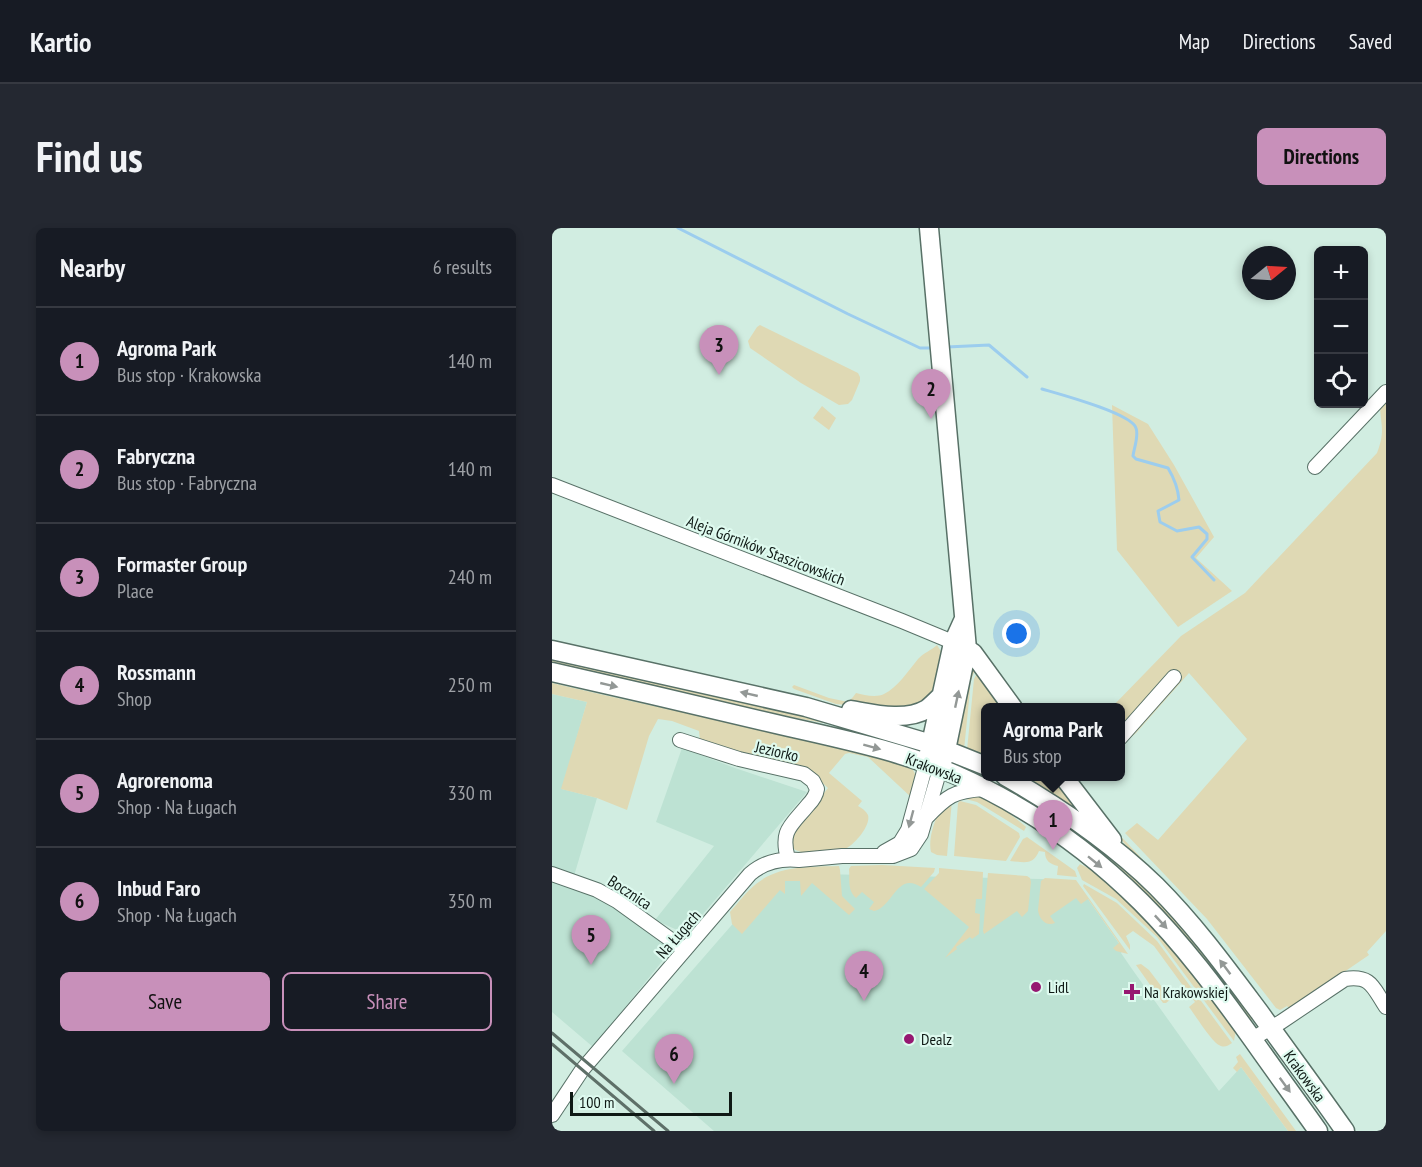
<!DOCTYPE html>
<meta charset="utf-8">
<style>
body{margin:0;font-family:"PT Sans Narrow",sans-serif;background:#242831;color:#f1f3f6}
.controls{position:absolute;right:18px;top:18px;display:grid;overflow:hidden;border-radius:9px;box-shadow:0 3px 9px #0003}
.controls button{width:54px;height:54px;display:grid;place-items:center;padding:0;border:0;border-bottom:2px solid #363941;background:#171b24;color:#f1f3f6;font:30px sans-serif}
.compass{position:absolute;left:690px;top:18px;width:54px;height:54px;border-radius:50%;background:#171b24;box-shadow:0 3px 9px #0003;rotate:72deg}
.scale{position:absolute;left:18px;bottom:15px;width:162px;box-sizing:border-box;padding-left:6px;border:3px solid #0f1915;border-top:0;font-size:16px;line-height:21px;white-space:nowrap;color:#0f1915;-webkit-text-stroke:4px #defaef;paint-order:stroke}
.you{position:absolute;left:465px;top:406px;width:21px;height:21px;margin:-15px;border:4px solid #fff;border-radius:50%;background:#1a73e8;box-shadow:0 0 0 9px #1a73e833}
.badge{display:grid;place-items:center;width:39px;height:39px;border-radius:50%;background:#c890ba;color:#111;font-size:20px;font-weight:700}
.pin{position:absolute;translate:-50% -50px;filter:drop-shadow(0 2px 3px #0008)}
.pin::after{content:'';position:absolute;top:32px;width:21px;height:18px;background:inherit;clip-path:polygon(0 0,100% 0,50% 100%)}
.popup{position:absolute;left:429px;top:475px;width:144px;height:78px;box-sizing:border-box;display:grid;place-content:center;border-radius:9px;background:#171b24;filter:drop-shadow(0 2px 4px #0005);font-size:20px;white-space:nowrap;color:#9ea1a6}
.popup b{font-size:22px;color:#f1f3f6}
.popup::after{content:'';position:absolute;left:50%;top:100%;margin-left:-12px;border:12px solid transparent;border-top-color:#171b24}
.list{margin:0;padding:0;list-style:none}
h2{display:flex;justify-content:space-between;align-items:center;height:78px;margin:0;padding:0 24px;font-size:26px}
h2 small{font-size:20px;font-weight:400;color:#9ea1a6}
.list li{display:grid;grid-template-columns:39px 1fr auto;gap:18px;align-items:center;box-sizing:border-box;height:108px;padding:0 24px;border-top:2px solid #363941}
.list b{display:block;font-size:22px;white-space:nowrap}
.list p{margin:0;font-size:20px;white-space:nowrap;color:#9ea1a6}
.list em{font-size:20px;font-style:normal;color:#9ea1a6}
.actions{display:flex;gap:12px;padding:18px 24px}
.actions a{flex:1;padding:14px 0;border:2px solid #c890ba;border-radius:9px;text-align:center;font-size:21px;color:#c890ba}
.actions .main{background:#c890ba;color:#111}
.icon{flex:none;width:33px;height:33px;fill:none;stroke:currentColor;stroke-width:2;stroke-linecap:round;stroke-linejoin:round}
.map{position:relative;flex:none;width:834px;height:903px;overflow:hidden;border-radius:9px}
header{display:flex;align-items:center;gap:36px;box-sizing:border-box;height:84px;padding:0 30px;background:#171b24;border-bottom:2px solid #363941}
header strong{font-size:28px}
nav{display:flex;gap:33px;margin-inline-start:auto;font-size:21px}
.intro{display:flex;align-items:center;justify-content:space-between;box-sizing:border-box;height:144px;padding:0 36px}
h1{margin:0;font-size:42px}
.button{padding:15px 27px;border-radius:9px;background:#c890ba;color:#111;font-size:21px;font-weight:700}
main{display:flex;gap:36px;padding:0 36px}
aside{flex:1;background:#171b24;border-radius:9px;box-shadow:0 3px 9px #0003}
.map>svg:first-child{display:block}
</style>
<header>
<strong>Kartio</strong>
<nav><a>Map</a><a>Directions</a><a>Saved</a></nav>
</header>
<div class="intro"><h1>Find us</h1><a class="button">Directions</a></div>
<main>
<aside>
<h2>Nearby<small>6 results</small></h2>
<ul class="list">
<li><span class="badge">1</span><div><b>Agroma Park</b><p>Bus stop · Krakowska</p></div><em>140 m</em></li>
<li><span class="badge">2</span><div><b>Fabryczna</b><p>Bus stop · Fabryczna</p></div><em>140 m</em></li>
<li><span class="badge">3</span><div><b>Formaster Group</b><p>Place</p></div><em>240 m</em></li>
<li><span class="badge">4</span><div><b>Rossmann</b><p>Shop</p></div><em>250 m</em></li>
<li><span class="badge">5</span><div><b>Agrorenoma</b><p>Shop · Na Ługach</p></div><em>330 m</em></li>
<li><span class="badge">6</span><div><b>Inbud Faro</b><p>Shop · Na Ługach</p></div><em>350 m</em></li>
</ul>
<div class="actions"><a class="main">Save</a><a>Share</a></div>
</aside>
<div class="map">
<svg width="834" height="903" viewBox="0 0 834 903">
<rect width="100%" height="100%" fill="#d1ede1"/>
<path fill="#bde2d3" d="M0,466L35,474L10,561L45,570L22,648L120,721L41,819L0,784Z
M130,520L183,540L255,564L134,706L103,692L162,618L104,594Z
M225,645L489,651L524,654L571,721L569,725L580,741L667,863L689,839L736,903H162L70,823Z"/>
<path fill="#dfd9b4" d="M208,97L306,145L308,149V153L300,172L296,176L287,177L249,155L198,120L196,113L205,99Z
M834,171V703L815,724L817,727L738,781L735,778L728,782L724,780L655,691L573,605L585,595L606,612L695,511L637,445L584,505L575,513L569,509L568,480H559L629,408L693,365L825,225C834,201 828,197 828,175Z
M560,177L596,196L622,237L662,309L644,330L680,363L626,399L565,322Z
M270,178L284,190L277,202L261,190Z
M385,417L390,425L382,468L356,483L284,476L242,461L240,459L242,457L277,470L296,474L301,469L304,465C312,467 324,470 332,466C345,460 357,442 366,431C371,425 380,422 385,417Z
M0,429L293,495L367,521L283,497L222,486L0,436Z
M420,439L423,442L419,452L412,522L401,517Z
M425,445L454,479L434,480L433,531L415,522L422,451Z
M0,455C119,483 239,506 357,537C368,549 364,556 360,570L316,529L297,525L293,526L277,545L310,573L306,578C310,580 314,583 316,587C319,598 302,617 293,621C286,624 253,626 246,623C241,621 241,620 239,617L241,604L276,560L262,547L191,526L148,512L147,503L120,493L106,491L97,508L75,582L45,570L9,561L35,474L0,466Z
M465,549H505L532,588Z
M457,564L499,589L558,629L588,654L636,703L697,783L700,790L699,793L698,794L629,706Z
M424,567C443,573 458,586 473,598L474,599L472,603L425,574L406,569Z
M400,572L395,628L385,627L379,624C376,612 382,593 388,583C391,579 396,576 400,572Z
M408,573L424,577L467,605L468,609L454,633L402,628L406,575Z
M543,581L648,692L690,744L721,787L718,786Z
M475,609L523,643L525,649L505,647L506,638C498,636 493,633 493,624L487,623C481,638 472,634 458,633L471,611Z
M528,636L544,644L551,648L612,709L684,802L682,813L605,709L564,671L530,652L525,640Z
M330,637L383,640L382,644L369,659C345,643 341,679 322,683L317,681L322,674L310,664L304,670C295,662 298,652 297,641L299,638Z
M287,638L288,642L290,668L303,681L297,687L260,655L249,668L248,653H233V666L228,662L190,706L180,696L178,684C186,675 194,664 204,656C227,637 258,639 287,638Z
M387,640L431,644L430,671H424L423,685L428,686L427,706L420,711L418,709L404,719L405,721L393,730L417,699L372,661L387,645Z
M436,645L475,648L478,650L479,654L476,683L470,689L465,683L432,706L431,703Z
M493,650L524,652L576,726L564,723L561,720L567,715L536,671L529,676L524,670L498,688L503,695C494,699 487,691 486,682L489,653Z
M532,656L565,675L605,713L680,815C676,818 672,820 667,817C660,814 643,787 637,779L643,774L602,718L581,703L574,708L578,717V722L531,658Z
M589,736L597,742L619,771L614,775H611L584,737Z
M688,826L744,903H736L689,839L685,844L681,840L686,834L684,829Z"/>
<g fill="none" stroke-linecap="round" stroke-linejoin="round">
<path stroke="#9ccdee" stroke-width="3" d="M126,0L296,86L368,120H383
M395,119L437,117L475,149
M490,161C507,166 579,185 584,200C587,208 582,220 581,228L584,231L616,240C622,250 626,260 627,272L606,283L608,294L625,303L647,299L655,306V311L640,329L662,352"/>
<g stroke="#587167" stroke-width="16">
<path id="minor" d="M763,239L834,164
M0,257L350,393L408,417
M568,510L622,449
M128,512L187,531L252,546L261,553L265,561C264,568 261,572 256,577C239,598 228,602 236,631
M375,589C395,568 402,563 431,561
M332,624L348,615L356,602L374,536
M0,646L45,662L65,673L133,722
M700,811L729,794L793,751C820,747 821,760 834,779
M0,887L30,842L198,646C212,634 229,630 247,632L290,628H341L359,621L369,606L388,541"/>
</g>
<g stroke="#587167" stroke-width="21">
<path id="major" d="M377,0L415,421L394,522L388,541
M415,421L421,425L461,480
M0,422L254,479L379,516L434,538
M0,444C75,461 149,478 224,496C284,510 347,522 404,547C472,577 536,621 589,674C631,716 666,763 701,812C722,842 745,873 766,903
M299,482C322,486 353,494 375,481C380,477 385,472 389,468
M377,525L401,415L411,393
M453,548C507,579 560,615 604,658C643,697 675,741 708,785C736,824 765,863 793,903
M511,548L560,612"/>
</g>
<use href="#minor" stroke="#fff" stroke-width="14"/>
<use href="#major" stroke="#fff" stroke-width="18"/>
<path stroke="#5e7068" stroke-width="3" d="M0,805L116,903
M0,816L102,903"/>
</g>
<defs><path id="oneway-solid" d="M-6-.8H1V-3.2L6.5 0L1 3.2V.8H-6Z" transform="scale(1.5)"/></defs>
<g fill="#939896">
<use href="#oneway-solid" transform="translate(57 457) rotate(13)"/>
<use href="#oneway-solid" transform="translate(197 466) rotate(-167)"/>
<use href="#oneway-solid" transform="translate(405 471) rotate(-78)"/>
<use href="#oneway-solid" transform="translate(320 519) rotate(15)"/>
<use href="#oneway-solid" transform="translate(359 591) rotate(105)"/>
<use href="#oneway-solid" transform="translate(543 634) rotate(39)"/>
<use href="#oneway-solid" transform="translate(609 694) rotate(47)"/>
<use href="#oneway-solid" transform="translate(673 739) rotate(-127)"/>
<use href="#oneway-solid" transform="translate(733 857) rotate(54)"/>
</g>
<g fill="#961771" stroke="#defaef" stroke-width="2">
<circle cx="484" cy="759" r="6"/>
<path d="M577 755h6v6h6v6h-6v6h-6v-6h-6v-6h6z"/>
<circle cx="357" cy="811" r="6"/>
</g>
<g text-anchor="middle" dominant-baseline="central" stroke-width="4.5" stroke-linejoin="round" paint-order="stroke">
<g font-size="16" fill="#0f1915" stroke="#defaef">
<text transform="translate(214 322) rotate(21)">Aleja Górników Staszicowskich</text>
<text transform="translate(225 523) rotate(13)">Jeziorko</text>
<text transform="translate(382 540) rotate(21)">Krakowska</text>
<text transform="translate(78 664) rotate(33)">Bocznica</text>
<text transform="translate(126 706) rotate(-49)">Na Ługach</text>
<text transform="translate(753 848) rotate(54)">Krakowska</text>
</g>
<g font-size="16" fill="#0f1915" stroke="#defaef" text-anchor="start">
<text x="496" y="759">Lidl</text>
<text x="592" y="764">Na Krakowskiej</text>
<text x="369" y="811">Dealz</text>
</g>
</g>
</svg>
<div class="controls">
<button>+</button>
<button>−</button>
<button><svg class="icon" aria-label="locate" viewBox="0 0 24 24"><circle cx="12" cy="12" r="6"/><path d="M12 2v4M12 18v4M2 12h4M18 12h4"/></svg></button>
</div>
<svg class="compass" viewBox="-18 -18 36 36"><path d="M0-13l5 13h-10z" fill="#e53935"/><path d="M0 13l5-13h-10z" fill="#9ea1a6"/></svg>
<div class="scale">100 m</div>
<div class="you"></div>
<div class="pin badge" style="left:501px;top:622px">1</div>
<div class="popup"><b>Agroma Park</b>Bus stop</div>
<div class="pin badge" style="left:379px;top:191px">2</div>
<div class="pin badge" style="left:167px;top:147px">3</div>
<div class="pin badge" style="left:312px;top:773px">4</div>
<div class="pin badge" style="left:39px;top:737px">5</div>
<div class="pin badge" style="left:122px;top:856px">6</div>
</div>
</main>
